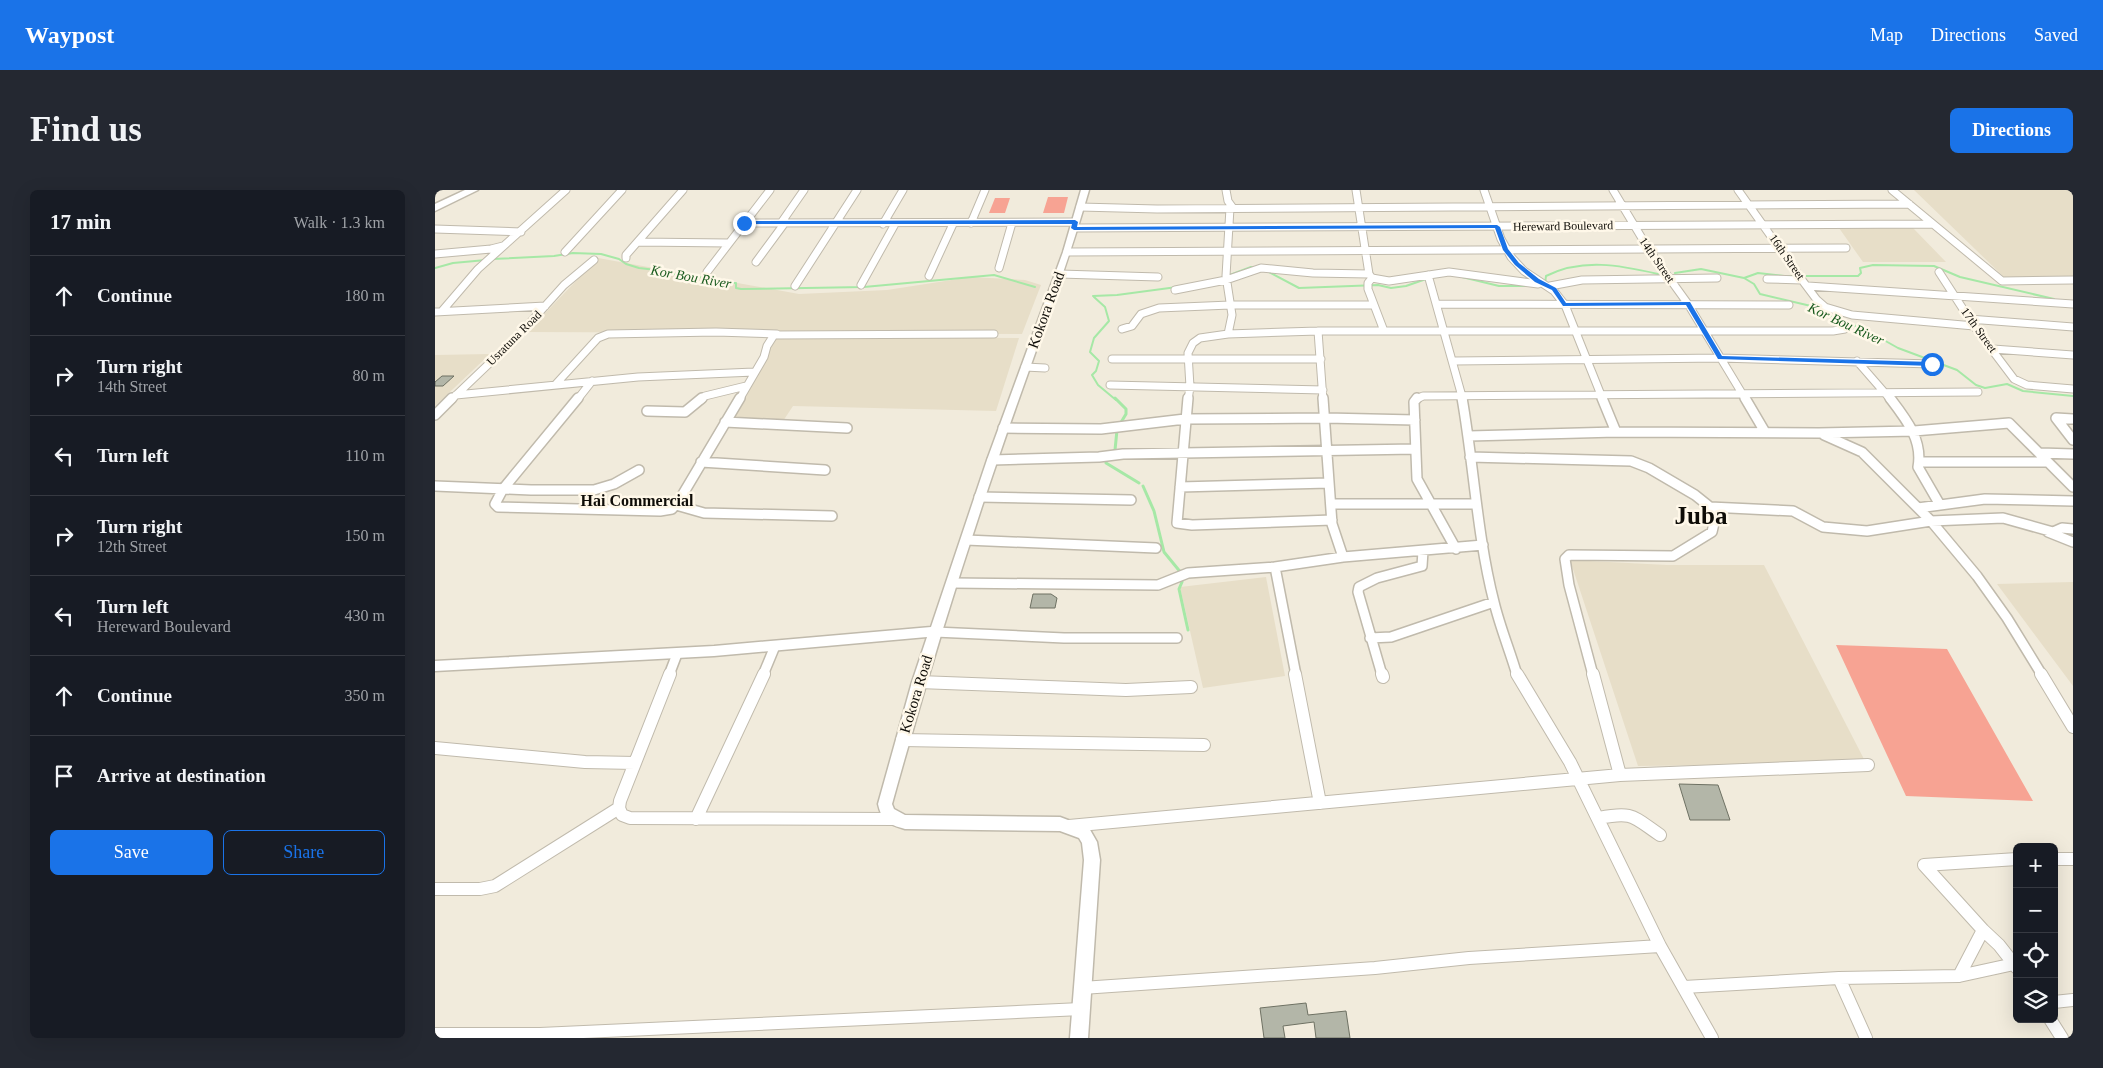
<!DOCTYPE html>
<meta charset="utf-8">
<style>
body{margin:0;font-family:Georgia,serif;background:#242831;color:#f1f3f6}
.controls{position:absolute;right:15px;bottom:15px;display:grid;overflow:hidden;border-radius:8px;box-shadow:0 5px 20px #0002}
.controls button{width:45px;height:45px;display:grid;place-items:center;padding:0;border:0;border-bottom:1px solid #363941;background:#171b24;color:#f1f3f6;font:25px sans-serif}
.stop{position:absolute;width:15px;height:15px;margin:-11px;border:4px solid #1a73e8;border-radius:50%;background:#fff}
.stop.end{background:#1a73e8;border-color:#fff;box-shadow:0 1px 5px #0008}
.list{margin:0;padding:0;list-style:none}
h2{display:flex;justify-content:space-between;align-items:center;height:65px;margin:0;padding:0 20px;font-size:21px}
h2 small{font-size:16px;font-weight:400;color:#9ea1a6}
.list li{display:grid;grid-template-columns:32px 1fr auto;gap:15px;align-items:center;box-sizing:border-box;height:80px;padding:0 20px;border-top:1px solid #363941}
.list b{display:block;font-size:19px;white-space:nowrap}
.list p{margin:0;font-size:16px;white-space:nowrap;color:#9ea1a6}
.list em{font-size:16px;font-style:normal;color:#9ea1a6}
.actions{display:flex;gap:10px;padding:15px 20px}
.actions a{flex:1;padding:11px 0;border:1px solid #1a73e8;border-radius:8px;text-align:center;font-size:18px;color:#1a73e8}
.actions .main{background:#1a73e8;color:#fff}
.icon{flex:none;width:28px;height:28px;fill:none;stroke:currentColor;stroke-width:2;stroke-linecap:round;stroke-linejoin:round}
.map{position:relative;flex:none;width:1638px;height:848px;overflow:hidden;border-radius:8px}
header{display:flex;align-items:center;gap:30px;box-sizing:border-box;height:70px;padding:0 25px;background:#1a73e8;color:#fff}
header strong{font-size:24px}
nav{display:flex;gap:28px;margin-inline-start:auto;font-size:18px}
.intro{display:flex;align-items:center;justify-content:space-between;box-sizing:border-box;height:120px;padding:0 30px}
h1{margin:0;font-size:35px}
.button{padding:12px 22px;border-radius:8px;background:#1a73e8;color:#fff;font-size:18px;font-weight:700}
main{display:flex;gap:30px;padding:0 30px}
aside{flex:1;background:#171b24;border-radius:8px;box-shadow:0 5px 20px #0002}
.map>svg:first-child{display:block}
</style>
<header>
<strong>Waypost</strong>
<nav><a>Map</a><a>Directions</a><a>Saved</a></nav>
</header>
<div class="intro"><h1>Find us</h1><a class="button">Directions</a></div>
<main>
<aside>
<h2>17 min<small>Walk · 1.3 km</small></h2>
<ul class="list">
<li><svg class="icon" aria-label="ahead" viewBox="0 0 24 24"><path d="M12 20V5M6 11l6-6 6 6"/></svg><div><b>Continue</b></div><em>180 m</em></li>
<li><svg class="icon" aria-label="right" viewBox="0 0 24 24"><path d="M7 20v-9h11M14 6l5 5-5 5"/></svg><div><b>Turn right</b><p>14th Street</p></div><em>80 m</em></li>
<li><svg class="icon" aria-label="left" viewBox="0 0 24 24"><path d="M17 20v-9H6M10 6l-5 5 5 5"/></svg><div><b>Turn left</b></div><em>110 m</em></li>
<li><svg class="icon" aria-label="right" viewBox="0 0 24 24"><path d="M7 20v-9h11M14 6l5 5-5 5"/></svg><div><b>Turn right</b><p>12th Street</p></div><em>150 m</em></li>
<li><svg class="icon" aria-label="left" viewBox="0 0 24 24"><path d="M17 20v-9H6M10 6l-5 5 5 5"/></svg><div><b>Turn left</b><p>Hereward Boulevard</p></div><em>430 m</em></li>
<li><svg class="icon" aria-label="ahead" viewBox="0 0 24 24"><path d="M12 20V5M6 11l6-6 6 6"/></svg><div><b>Continue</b></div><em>350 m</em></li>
<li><svg class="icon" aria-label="arrive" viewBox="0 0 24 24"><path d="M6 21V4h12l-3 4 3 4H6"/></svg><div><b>Arrive at destination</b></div></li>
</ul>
<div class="actions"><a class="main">Save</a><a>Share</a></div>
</aside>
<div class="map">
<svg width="1638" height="848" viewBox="0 0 1638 848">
<rect width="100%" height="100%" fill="#f1ebdc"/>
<!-- built -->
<path fill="#e7dec8" d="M1479 0H1638V88L1571 89Z
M1404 38H1478L1511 72H1428Z
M163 68 364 104 452 100 536 87 590 90 606 95 587 144 92 142Z
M341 148 355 147 584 148 561 221 358 216 348 231 299 229Z
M55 164 0 216V165Z
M1135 370 1232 375H1329L1431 573 1203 576Z
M831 387 850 486 768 498 745 397Z
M1638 392V496L1562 394Z"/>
<!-- green -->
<path fill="#f7a393" d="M613 7H633L629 23H608Z
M560 8H575L570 23H554Z
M1401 455 1512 459 1598 611 1471 606Z"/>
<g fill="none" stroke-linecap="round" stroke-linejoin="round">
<!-- stream-far1 -->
<path stroke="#a6e8a6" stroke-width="2" d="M57 69 119 66 138 63 166 64 184 69 191 74 204 78 230 81 252 88 273 87 276 93H301V98L306 99 429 97 559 85 600 97
M0 78 18 73 51 70
M832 81 864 98 943 95 956 98 971 96 994 88
M1240 83 1266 79 1309 88 1319 94 1325 104 1376 116 1395 126 1431 140 1463 158 1522 180 1541 195 1550 198 1572 194 1588 201 1638 206
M792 86 816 77H824
M1027 87 1064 96H1102
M1309 88 1323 83 1349 86H1423L1426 83 1425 78 1438 75 1499 76 1525 87 1619 109
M1110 94 1111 86C1147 68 1185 75 1223 84
M658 106 682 105 742 97
M659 107 670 117 674 131 659 148 655 162 664 171 661 181 657 185 663 195 681 210"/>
<!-- stream -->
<path stroke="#a6e8a6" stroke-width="3" d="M680 208 691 219V224L685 234
M677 262 680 260 682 240
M671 268V273L704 293
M708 296 719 321 729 362 747 384V392L744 399 753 440"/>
</g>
<!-- building -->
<path fill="#b3b6a8" stroke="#6e7163" d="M7 186H19L8 196H0V192Z
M598 404H616L622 408 620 418H595Z
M1244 594 1283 595 1295 630H1255Z
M871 813 873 825 911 821 915 848H881L879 832 848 836 850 848H829L825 818Z"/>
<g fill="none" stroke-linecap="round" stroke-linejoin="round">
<!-- minor-far2 casing -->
<g stroke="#c0baac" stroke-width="9">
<path id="minor-far2" d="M791 0 793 11 798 18
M921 0 934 84 937 88 954 91 1014 82 1103 94
M1049 0 1066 49 1076 67 1089 81 1119 101 1130 115 1168 210
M1178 0 1214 60 1253 114 1311 210
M1303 0 1367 90 1382 110 1390 117 1417 125 1539 136
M1457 0 1567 91 1638 90
M645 17 722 19 1474 14
M309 33 640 32
M346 33 369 0
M536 33 550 0
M448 34 468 0
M639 38 1497 34
M0 39 86 42
M203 52 294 53
M130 62 187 0
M632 62 1411 58
M0 64 56 59 68 56
M191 68V65L248 0
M321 72 349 34
M564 78 577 33
M272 82 335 0
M1504 82 1539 136 1579 189 1592 195 1638 199
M625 84 723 87
M993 85 1028 210
M494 86 518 34
M937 88 933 93V99L949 141
M1332 89 1367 90
M426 95 460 34
M360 96 422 0
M1115 96 1147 90 1282 88
M1373 96 1638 114
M740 100 791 90 826 78 878 83 934 84
M1003 114 1354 115
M7 121 43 79 131 0
M0 122 110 116
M1534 129 1638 137
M687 139 697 136 706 124 724 118 795 115H939
M883 141 888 210
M793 144 797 125 791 86 795 18
M1558 159 1638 165
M677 169H886
M1019 171 1285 168 1497 174
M1422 171 1456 210
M590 177 610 178
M120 195 163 148 173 144 281 142 342 144
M675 195 888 200
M21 205 203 187 319 182
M16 210 84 145 129 95 159 70
M142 210 157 191
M266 210 270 206 311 196
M304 210 329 167 332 156 339 145 559 144
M753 210 755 197 753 163 758 153 765 148 793 144 883 141H1398L1410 139
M980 210 988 206 1543 202"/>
</g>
<!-- minor-far1 casing -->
<g stroke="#c0baac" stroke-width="12">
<path id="minor-far1" d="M143 208 68 299 60 314 63 317 225 321 237 319 245 309 305 208
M753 208 742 333 757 335 897 330
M888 208 897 334 908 367
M982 208 979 212 982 289 1021 359
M1027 208C1039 276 1042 346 1059 412 1065 437 1075 461 1082 485
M1167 208 1181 242
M1310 208 1330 242
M1455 208C1471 229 1488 250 1483 277L1505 315
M212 221 250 222 267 208
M0 225 17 208
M1638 229 1621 228 1638 250
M290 232 412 238
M568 238 666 239 750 229 891 228 980 230
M1389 245 1427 262 1496 331 1542 386 1572 428 1607 485
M1034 246 1181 242 1384 243 1479 241 1574 233 1638 297
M1605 263 1638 264
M1035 267 1196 271 1214 278 1260 305 1275 317 1358 321 1388 337 1432 341 1496 331 1568 328 1618 342 1627 338 1638 339
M557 270 664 267 688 264 980 259
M266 272 390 280
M1485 272H1613
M0 296 96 300H159L179 294 204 280
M745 297 894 293
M544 307 696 310
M896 314H1041
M241 315 269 323 397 326
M1483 318 1550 309 1638 311
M1613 342 1638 352
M531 350 721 358
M840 377 861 485
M517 393 723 395 753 383 840 377 908 367 1048 355
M500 442 629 448H742
M935 448 956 447 1059 412
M234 485 242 464
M328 485 340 456
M947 485 923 402 924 397 942 388 987 376 988 361
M1158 485 1134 395 1130 369 1134 365 1238 366 1277 342 1280 329 1275 317"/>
</g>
<!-- minor casing -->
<g stroke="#c0baac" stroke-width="14">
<path id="minor" d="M235 484 185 611 184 618 187 625 195 628 460 629
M860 484 885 613
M947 484 948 487
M1082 484 1135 572 1225 756 1277 848
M1158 484 1185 585
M1606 484 1638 537
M484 492 691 500 756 497
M467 550 769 555
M0 558 150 572 200 573
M1164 628C1199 621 1198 627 1225 645
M261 629 329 484
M634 636 1185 585 1433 575
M1619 669H1638
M1489 675 1548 740 1524 786
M1489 675 1582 669
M0 699H45L60 696 184 618
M1548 740 1564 755 1582 778
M1404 788 1431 848
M1249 797 1404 788 1524 786 1579 774
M647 798 940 778 1034 768 1225 756
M1619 812 1638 810
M1615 829 1627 848
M0 844H105L646 819"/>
</g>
<!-- tertiary casing -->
<g stroke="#c0baac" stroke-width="3">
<path id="tertiary" d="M646 0H654C628 91 593 180 563 269 524 383 489 498 457 614L459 619 470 625 625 627 654 638 662 652 665 670 653 848H635L649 670 647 653 644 648 625 641 470 639C453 634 447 632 443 614L477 492 492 447 279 466 0 481V471L279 456 496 437 552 270 628 62Z"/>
</g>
<!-- primary casing -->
<g stroke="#c0baac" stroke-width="3">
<path id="primary" d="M30 0H43L0 21V14Z"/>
</g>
<!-- minor-far2 -->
<use href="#minor-far2" stroke="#fff" stroke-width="7"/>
<!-- minor-far1 -->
<use href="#minor-far1" stroke="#fff" stroke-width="9"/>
<!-- minor -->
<use href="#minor" stroke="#fff" stroke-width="12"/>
<!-- tertiary -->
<use href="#tertiary" fill="#fff" fill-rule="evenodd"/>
<!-- primary -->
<use href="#primary" fill="#fff" fill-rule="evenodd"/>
</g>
<!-- route -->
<path fill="#1a73e8" d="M640 30 643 32 642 37 1062 35 1065 37 1073 59 1084 73 1104 89 1121 98 1131 113 1255 112 1287 166 1497 172 1500 174 1497 176 1283 169 1251 115 1128 116 1117 100 1100 92 1080 75 1068 60 1060 38 639 40 636 38 637 34H309L307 33 309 31Z"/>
<g text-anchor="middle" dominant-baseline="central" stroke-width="5" stroke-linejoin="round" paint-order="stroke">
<!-- far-street labels -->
<g font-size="12" fill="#0e0c07" stroke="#fff8e9">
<text transform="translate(1128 36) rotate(-1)">Hereward Boulevard</text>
<text transform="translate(1352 67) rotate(55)">16th Street</text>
<text transform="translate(1222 70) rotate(55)">14th Street</text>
<text transform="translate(1544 140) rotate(54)">17th Street</text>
<text transform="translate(79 148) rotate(-45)">Usratuna Road</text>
</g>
<!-- far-water labels -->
<g font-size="14" font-style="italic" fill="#185a1d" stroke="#fff8e9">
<text transform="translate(256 87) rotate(10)">Kor Bou River</text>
<text transform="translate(1411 134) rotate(25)">Kor Bou River</text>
</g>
<!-- street labels -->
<g font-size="15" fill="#0e0c07" stroke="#fff8e9">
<text transform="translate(611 120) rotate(-70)">Kokora Road</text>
<text transform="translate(481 504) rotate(-73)">Kokora Road</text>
</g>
<!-- neighbourhood labels -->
<g font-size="16" font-weight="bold" fill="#0e0c07" stroke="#fff8e9">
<text x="202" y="310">Hai Commercial</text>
</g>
<!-- town labels -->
<g font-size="25" font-weight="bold" fill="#0e0c07" stroke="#fff8e9">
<text x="1266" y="325">Juba</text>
</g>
</g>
</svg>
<div class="controls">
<button>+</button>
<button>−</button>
<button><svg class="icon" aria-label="locate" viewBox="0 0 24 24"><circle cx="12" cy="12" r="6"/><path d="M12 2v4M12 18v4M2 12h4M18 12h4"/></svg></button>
<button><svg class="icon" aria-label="layers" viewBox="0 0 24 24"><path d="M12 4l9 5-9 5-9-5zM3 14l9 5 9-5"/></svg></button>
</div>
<div class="stop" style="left:1497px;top:174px"></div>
<div class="stop end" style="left:309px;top:33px"></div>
</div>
</main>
